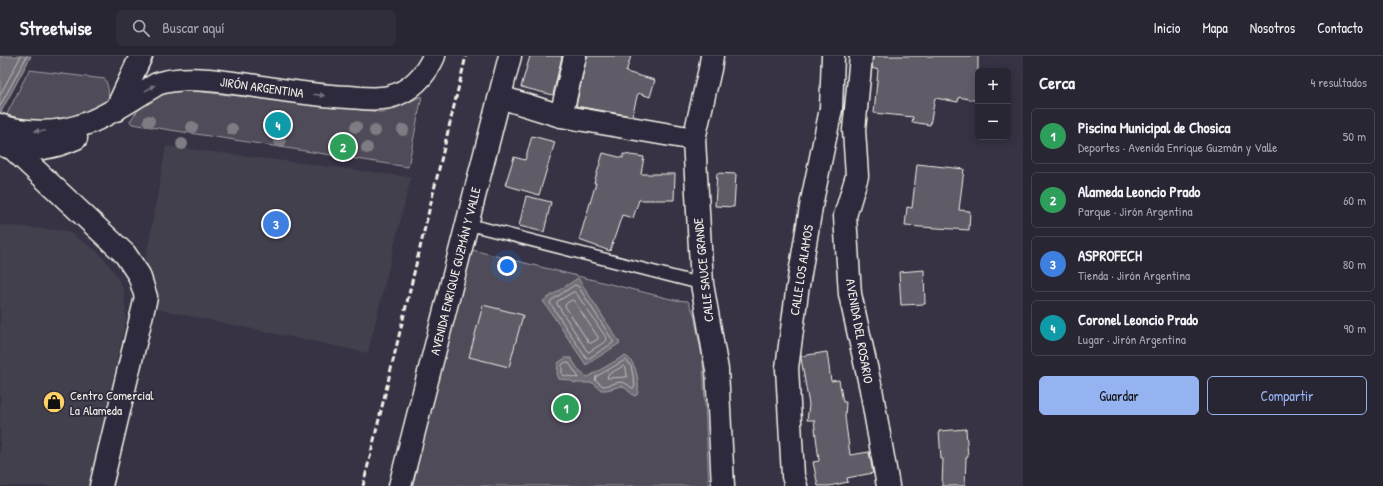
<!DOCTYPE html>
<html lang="es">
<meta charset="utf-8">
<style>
body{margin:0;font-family:"Patrick Hand",sans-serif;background:#312e3b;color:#f1f3f6}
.controls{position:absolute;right:12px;top:12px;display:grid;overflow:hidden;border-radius:6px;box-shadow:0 2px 10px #0003}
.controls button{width:36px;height:36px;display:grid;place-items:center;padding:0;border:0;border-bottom:1px solid #45434e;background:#292633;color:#f1f3f6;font:20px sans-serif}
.you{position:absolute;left:507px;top:210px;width:14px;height:14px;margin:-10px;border:3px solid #fff;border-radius:50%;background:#1a73e8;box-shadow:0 0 0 6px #1a73e833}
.badge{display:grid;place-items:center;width:26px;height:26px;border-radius:50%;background:#95b2f1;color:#fff;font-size:13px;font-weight:700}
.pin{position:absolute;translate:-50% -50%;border:2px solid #fff;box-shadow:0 1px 4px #0006}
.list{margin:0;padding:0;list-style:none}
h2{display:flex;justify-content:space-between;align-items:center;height:52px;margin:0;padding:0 16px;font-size:17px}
h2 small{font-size:13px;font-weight:400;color:#a5a5ac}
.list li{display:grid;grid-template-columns:26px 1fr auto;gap:12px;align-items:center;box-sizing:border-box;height:56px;margin:0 8px 8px;padding:0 8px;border:1px solid #45434e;border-radius:6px}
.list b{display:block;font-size:15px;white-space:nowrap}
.list p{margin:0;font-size:13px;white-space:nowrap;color:#a5a5ac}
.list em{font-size:13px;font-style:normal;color:#a5a5ac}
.actions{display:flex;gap:8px;padding:12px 16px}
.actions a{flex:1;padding:9px 0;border:1px solid #95b2f1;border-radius:6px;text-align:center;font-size:14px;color:#95b2f1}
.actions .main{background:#95b2f1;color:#111}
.icon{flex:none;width:22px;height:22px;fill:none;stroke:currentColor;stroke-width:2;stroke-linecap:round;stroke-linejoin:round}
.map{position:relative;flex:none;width:1023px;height:430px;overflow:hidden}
header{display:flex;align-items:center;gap:24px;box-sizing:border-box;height:56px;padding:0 20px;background:#292633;border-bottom:1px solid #45434e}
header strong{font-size:19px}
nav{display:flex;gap:22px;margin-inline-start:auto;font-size:14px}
.search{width:280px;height:36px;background:#312e3b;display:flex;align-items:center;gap:10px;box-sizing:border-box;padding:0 14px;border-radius:6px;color:#a5a5ac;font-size:15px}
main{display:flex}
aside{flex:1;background:#292633}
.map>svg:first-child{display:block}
</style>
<header>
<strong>Streetwise</strong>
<div class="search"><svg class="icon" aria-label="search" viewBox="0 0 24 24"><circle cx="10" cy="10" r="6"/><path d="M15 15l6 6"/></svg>Buscar aquí</div>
<nav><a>Inicio</a><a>Mapa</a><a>Nosotros</a><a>Contacto</a></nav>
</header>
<main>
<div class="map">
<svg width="1023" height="430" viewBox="0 0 1023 430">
<rect width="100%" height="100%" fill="#373244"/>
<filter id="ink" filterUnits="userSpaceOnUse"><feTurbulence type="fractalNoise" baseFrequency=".025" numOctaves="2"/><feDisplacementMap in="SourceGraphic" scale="8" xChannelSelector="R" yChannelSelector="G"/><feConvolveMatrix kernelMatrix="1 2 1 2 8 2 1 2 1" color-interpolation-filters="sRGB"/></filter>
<g filter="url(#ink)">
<!-- built -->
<path fill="#433f4e" d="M166 90 411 121 368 297 156 253 144 214Z
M0 169 67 175 97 195 114 215 124 235 126 263 89 430H0Z"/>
<!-- green -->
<path fill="#504b59" stroke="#a29ea0" d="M29 14 105 23C109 31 109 38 108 47L103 51 53 69 5 62Z
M176 33 381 56 392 54 422 40 408 111 132 68 130 65C141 48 156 37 176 33Z
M468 193 675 244 688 245 694 258 703 306 709 430H407Z"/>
<!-- water -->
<path fill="#726e77" stroke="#a6a2a4" d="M0 0H31L0 58Z
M578 222 620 287 586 309 543 245Z
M624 300C636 302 641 330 637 339L634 340 624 331 621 330 607 334H601L593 327H575L569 324 559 323 557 318 558 307 565 302H571L580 316 588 321Z"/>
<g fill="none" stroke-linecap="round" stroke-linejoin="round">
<!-- shore -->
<path stroke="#c0bdbb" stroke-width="1" d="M0 39 21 0
M0 50 27 0
M575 229 578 230 613 285V287L588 303 586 302 550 247 551 245Z
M574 236 576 237 607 283 606 285 589 296 587 295 557 248V246Z
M572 244 574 245 598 281V283L591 287H589L565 250 566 248Z
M626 304 631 310 635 330 634 332H632C620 321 616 329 603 330L595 324 596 321Z
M566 306 569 307 578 320V322L562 319V309Z
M624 310 626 312 627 321 607 322 608 319Z"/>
</g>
<!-- building -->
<path fill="#5f5c67" stroke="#f4f1e8" d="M530 0H562L553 39 521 31Z
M587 0H631L626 16 655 24 650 41 638 37 632 60 576 50Z
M873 0H978V45L959 41 958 46 935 42 930 69 912 66 913 61 874 57 878 14 872 12Z
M532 80 555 86 539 139 505 129 514 101 525 104Z
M603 97 623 102V98L644 101 641 118H675L674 144H639L633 162 622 159 610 195 579 184 596 127H594Z
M917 108 964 113 959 154 970 155 969 174 905 170 907 151 912 152Z
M717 117 736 118 734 151 715 150Z
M526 140 551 146 544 176 519 170Z
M924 214 925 248 901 249 899 216Z
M483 249 523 259 509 311 469 301Z
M827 296 831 325 839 324 843 346H846L845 361 850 399 869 396 873 417 847 422 848 426 829 430H818L813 406 819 405 814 364H807L809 349 801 302V300Z
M966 373 968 401 966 402 965 430H942L943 403H941L939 375Z"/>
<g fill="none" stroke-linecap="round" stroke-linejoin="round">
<!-- lane casing -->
<g stroke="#f4f1e8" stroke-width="14">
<path id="lane" d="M467 168 702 228"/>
</g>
<!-- street casing -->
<g stroke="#f4f1e8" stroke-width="25">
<path id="street" d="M712 0 710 13 694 83 702 228 717 314 723 430
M861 0 854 74 857 120 845 160 850 238 871 333 888 430
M500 41 561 60 694 83
M116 54 141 0
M561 60 575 0
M0 69C8 73 18 74 27 75 81 81 114 54 157 28 185 18 227 26 256 30 287 35 318 40 349 41 363 42 376 44 389 41 410 36 426 19 434 0
M5 90C26 98 56 91 76 82
M12 92 125 198 139 219 146 241 101 430
M796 430 793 420 787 312 797 236 812 145 831 53 833 0"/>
</g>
<!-- secondary casing -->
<g stroke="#f4f1e8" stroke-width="25">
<path id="secondary" d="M400 430 510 0"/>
</g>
<!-- lane -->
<use href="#lane" stroke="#2f2a3d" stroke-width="11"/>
<!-- street -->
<use href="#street" stroke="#2f2a3d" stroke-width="22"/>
<!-- secondary -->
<use href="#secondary" stroke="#2f2a3d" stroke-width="22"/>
<!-- rail -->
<path stroke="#f4f1e8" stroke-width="3" stroke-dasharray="6 3" stroke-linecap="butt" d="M363 430 466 0"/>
</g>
<!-- trees -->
<g fill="#807b83">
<circle cx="149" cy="65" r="6"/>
<circle cx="192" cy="71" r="6"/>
<circle cx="356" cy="71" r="6"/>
<circle cx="232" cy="73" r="6"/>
<circle cx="403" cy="74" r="6"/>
<circle cx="375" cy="75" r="6"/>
<circle cx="280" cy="86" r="6"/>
<circle cx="182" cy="88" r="6"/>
<circle cx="338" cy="90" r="6"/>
<circle cx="367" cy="92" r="6"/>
</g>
<!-- one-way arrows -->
<defs><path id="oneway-solid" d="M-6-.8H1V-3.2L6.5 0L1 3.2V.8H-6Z"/></defs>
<g fill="#747079">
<use href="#oneway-solid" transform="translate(150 32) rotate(-31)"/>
<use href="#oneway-solid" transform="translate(319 39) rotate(7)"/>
<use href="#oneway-solid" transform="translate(40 75) rotate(180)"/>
</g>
</g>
<!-- icons -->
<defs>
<g id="shop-disc" transform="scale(1.15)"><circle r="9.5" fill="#ffd166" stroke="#2f2a3d"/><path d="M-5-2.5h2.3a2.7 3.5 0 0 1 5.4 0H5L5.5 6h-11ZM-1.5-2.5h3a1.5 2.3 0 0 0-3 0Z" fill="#111"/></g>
</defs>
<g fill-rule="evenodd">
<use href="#shop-disc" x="54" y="346"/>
</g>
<g text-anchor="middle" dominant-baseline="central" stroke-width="3.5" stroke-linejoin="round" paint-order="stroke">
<!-- street labels -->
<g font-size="13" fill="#f4f1e8" stroke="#2f2a3d">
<text transform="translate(262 31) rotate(8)">JIRÓN ARGENTINA</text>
<text transform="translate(703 214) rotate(-96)">CALLE SAUCE GRANDE</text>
<text transform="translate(801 214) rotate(-81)">CALLE LOS ALAMOS</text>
<text transform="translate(455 215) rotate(-76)">AVENIDA ENRIQUE GUZMÁN Y VALLE</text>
<text transform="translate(860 275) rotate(80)">AVENIDA DEL ROSARIO</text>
</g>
<!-- poi labels -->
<g font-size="13" fill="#f4f1e8" stroke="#2f2a3d" text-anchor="start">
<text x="70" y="339">Centro Comercial<tspan x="70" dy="15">La Alameda</tspan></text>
</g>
</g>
</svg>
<div class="controls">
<button>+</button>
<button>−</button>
</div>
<div class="you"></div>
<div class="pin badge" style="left:566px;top:352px;background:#2e9e5b">1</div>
<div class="pin badge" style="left:343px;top:91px;background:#2e9e5b">2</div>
<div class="pin badge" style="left:276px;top:168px;background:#3f7fe0">3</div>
<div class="pin badge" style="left:278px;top:69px;background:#0f9aa8">4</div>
</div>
<aside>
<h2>Cerca<small>4 resultados</small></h2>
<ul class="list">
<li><span class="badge" style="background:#2e9e5b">1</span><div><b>Piscina Municipal de Chosica</b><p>Deportes · Avenida Enrique Guzmán y Valle</p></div><em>50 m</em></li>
<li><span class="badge" style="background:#2e9e5b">2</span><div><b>Alameda Leoncio Prado</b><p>Parque · Jirón Argentina</p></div><em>60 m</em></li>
<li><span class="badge" style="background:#3f7fe0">3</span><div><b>ASPROFECH</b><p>Tienda · Jirón Argentina</p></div><em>80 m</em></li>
<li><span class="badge" style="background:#0f9aa8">4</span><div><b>Coronel Leoncio Prado</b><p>Lugar · Jirón Argentina</p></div><em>90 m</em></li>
</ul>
<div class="actions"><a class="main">Guardar</a><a>Compartir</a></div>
</aside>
</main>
